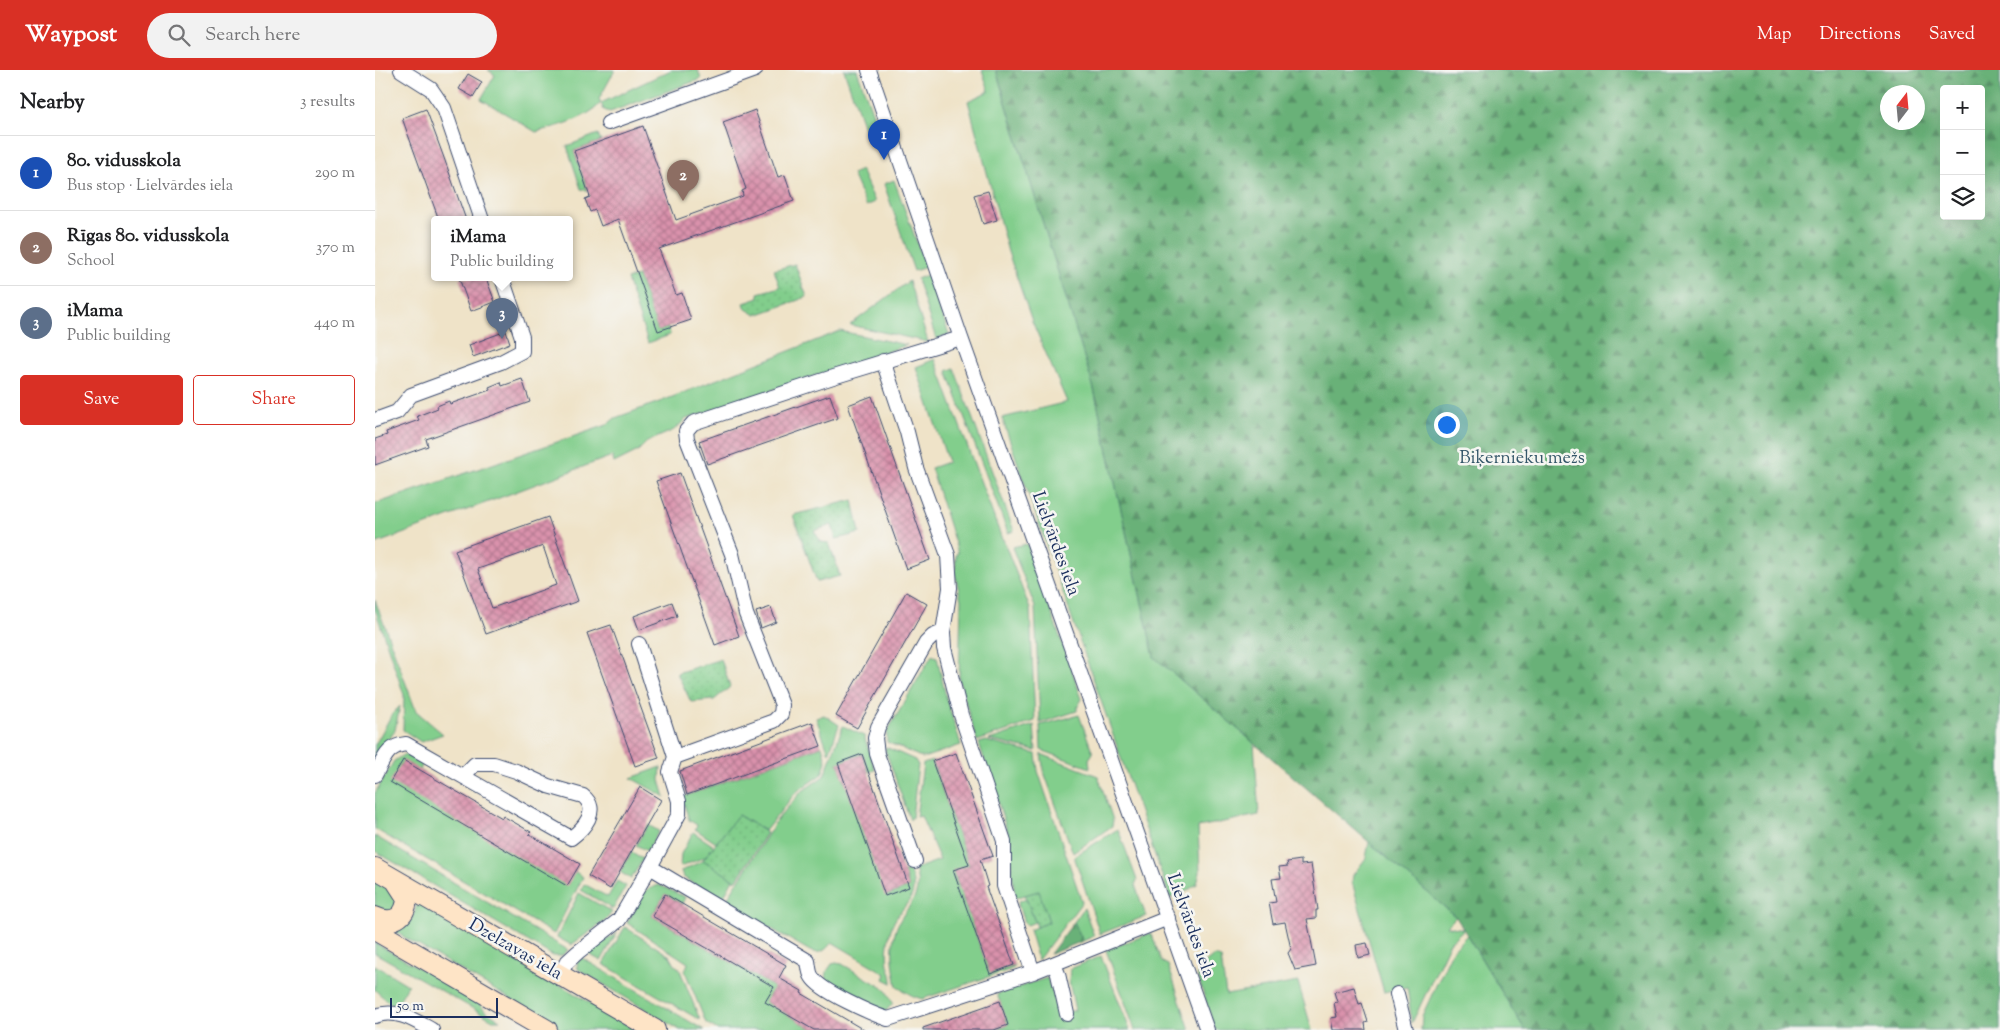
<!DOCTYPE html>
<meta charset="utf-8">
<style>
body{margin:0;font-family:"Sorts Mill Goudy",serif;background:#f2f2f2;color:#202124}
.controls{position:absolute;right:15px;top:15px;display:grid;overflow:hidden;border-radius:5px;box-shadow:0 5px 20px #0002}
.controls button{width:45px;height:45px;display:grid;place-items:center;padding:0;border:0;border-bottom:1px solid #e0e0e0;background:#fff;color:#202124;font:25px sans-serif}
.compass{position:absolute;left:1505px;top:15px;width:45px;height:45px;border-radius:50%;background:#fff;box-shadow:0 5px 20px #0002;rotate:16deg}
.scale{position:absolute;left:15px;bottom:12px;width:108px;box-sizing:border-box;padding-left:5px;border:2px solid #1b2f5e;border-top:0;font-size:14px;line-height:18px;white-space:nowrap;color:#1b2f5e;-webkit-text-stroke:4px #f6f6f2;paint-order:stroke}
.you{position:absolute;left:1071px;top:354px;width:18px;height:18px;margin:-12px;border:4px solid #fff;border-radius:50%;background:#1a73e8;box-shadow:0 0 0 8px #1a73e833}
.badge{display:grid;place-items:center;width:32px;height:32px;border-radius:50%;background:#d93025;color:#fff;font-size:16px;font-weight:700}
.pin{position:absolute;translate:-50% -41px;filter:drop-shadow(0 1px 2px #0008)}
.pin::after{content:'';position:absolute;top:26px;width:18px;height:15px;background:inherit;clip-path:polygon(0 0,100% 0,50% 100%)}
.popup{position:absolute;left:56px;top:146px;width:142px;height:65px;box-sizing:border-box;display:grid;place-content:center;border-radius:5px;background:#fff;filter:drop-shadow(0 1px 4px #0005);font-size:16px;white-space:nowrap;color:#757577}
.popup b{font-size:19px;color:#202124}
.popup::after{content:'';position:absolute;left:50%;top:100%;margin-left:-10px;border:10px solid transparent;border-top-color:#fff}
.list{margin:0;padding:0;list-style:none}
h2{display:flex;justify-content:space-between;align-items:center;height:65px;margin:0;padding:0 20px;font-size:21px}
h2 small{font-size:16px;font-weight:400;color:#757577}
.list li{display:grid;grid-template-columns:32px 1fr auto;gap:15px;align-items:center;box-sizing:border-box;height:75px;padding:0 20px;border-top:1px solid #e0e0e0}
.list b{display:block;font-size:19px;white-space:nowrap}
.list p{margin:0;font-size:16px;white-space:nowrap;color:#757577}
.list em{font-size:16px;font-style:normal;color:#757577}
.actions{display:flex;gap:10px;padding:15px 20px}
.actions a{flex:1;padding:11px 0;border:1px solid #d93025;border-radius:5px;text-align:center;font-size:18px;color:#d93025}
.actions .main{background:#d93025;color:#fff}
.icon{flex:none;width:28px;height:28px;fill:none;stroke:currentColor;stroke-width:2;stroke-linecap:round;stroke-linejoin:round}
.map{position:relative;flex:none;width:1625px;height:960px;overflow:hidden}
header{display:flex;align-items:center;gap:30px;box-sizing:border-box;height:70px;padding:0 25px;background:#d93025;color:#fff}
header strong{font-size:24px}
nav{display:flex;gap:28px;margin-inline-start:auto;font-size:18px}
.search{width:350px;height:45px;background:#f2f2f2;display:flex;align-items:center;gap:12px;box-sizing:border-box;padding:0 18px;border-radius:28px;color:#757577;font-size:19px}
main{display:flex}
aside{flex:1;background:#fff}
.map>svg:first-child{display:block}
</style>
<header>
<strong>Waypost</strong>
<div class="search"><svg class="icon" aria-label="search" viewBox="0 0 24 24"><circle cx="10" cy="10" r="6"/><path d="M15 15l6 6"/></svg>Search here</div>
<nav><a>Map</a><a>Directions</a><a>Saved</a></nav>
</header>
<main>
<aside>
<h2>Nearby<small>3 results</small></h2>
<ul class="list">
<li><span class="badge" style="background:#1a4fb4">1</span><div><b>80. vidusskola</b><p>Bus stop · Lielvārdes iela</p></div><em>290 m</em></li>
<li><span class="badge" style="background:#8d6e63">2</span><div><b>Rīgas 80. vidusskola</b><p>School</p></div><em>370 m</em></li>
<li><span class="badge" style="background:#5c6f8a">3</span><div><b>iMama</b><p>Public building</p></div><em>440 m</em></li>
</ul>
<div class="actions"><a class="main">Save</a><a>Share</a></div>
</aside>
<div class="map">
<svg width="1625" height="960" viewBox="0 0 1625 960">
<defs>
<pattern id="forest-firs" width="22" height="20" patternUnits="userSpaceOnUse" patternTransform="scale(1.25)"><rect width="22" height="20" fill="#69b178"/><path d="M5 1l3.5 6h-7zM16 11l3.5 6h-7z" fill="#569066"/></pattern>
<pattern id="park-dots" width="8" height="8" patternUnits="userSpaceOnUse" patternTransform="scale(1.25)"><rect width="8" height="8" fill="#82ce8c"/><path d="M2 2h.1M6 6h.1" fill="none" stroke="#70b17b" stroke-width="1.8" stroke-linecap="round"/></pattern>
<pattern id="building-cross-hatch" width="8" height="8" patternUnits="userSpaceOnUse" patternTransform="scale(1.25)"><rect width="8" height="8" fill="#da92ac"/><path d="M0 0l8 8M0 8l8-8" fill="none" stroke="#b0788f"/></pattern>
</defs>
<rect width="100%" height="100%" fill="#f6f6f2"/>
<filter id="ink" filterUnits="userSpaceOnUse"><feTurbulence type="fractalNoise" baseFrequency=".02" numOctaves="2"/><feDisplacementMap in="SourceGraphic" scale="10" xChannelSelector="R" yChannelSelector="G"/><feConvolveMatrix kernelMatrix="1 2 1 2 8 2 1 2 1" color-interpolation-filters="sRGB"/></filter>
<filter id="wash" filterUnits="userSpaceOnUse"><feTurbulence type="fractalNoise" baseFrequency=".0096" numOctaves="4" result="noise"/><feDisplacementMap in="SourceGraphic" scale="20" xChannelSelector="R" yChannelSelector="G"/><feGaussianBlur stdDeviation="1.12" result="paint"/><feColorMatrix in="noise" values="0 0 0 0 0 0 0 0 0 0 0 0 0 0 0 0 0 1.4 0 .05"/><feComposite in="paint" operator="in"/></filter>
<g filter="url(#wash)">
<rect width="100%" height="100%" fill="#efe3c8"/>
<!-- grass -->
<path fill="#82ce8c" stroke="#4e7e75" d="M113 0H240L224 29 226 33 296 0H323L326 9 235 42 229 40 226 33C210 50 183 56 161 62L106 29 120 5Z
M469 0H482L507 69 494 72Z
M607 0H621L719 319 779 586 879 673 884 745 823 757 825 802 822 814 807 824 795 828 627 348 692 332 657 251 633 182 593 31 614 21Z
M223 64 226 71 199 81 213 121 206 119 192 76Z
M486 100 500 132 491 136 477 104Z
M519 110 551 197 539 201 509 114Z
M552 205 574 264 561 269 542 209Z
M263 206 283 261 293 258 295 265 273 273 252 209Z
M534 211 553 272 475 255Z
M465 261 532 275 311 349 299 360 272 372 263 381 239 393 237 386 0 474V434L232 355 240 348 287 331Z
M560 289 627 469H628L655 539 660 651 602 671 584 610 586 530 580 504 581 484 583 483 556 398 573 392 541 297Z
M579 298 639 461 633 463 572 301Z
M652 474 707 629 702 638V641L665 653 660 537 637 477Z
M0 530 41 641 68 664 46 672 28 660 29 625 0 539Z
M557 585 562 587 572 631 586 675 548 688 512 672V662Z
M25 636 20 660 0 693V675L17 644Z
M449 645 464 655 454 683 441 648Z
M704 645 718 683 714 689 715 698 666 680 665 655Z
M659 655 661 681 614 670Z
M468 656 489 666 500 700 494 702 487 684 463 693 511 826 534 817 529 802 534 800C548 831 524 834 516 859 513 869 511 884 513 895 515 902 517 905 517 913L509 909 511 904 457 872C451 880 446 885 435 881L350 832 402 750 426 722 449 706Z
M611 671 661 684 663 701 707 832 663 890 654 860 674 852 664 821 640 828 637 800 636 773 604 673Z
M447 676 451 691 447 704 421 722 390 761 363 745 341 773 320 759 322 755 314 750 307 727Z
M511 677 540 690 543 695 537 748 535 750 510 679Z
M666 684 723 706 738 750 737 756 698 783 669 702Z
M28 685H33L48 693 45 700 208 807 179 864 0 759V723L19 691Z
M557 691 594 795 578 801 615 903 639 895 638 898 634 900 547 929 538 926 522 917C519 900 515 881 520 863 527 836 550 831 540 799L565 790 546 746 541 747 548 694Z
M286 697 285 710 290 727 256 708Z
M273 755 284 761 272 781 261 775Z
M743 759 762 810 760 815 771 846 725 864 700 789V786Z
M318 762 339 776 330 787 305 797 306 784Z
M0 766 193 880 186 886H178L0 781Z
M994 772 1081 847 1072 856 1089 859 1075 872 1037 953 1032 917 1009 922 977 812 978 805 991 788Z
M257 782 268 789 256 809 245 802Z
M329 790 358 809 347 830 308 807 306 801Z
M0 807 23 822 21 843 0 842Z
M242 811 251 816 238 839 206 820 209 814 233 827Z
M284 815 310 827 307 834 290 824 277 846 399 917 391 932 439 960H343L331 953 310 901 313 893 252 853 271 820Z
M204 823 237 842 230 851 196 875 182 867Z
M651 828 660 852 652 855 649 853 643 834 644 831Z
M43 831 261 960H188L7 854C32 860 36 856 43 831Z
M709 838 719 866 708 871 699 852Z
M250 857 295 886 300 895 304 898 325 950 228 894Z
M242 863 226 891 212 883Z
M776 863 787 892 793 895 815 960H760L731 880Z
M1092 865 1150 960H1046L1047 946 1077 881Z
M0 873 101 930 111 942 125 950H118L0 883Z
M726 886 755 960H619L633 955 622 924 672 908 686 945 700 940 694 911 695 899Z
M839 886 846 888 851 925 923 912 937 960H840L822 904 825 897Z
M207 888 329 960H305L203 899 202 892Z
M461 893 467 894 510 919 518 933 510 942H502L451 910 452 901 457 894Z
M0 895 33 915 21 936 17 935 0 920Z"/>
<!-- forest -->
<path fill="url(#forest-firs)" stroke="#42706b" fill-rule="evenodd" d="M621 0H1625V960H1150L1081 847 779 587 719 319ZM1569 19H1606V146H1569ZM1512 22H1542V52H1512Z
M699 852 708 871 675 884Z"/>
<!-- park -->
<path fill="url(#park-dots)" stroke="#4e7e75" d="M420 194 432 227 381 245 371 239 369 233 384 228 383 223 405 217 399 200Z
M478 430 485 463 461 469 457 455 439 461 446 472 454 473 465 506 442 512 418 445Z
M346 589 355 617 339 630 316 632 302 603Z
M363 745 392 763 361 811 328 790Z
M664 821 674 852 662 857 650 825Z"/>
<g id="blocks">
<!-- building -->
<path fill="url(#building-cross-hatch)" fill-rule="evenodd" d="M93 4 107 12 98 27 84 19Z
M51 39 69 88 91 150H64L27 48Z
M380 40 403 107 410 105 419 131 284 179 301 225 307 223 316 250 283 261 243 149 226 156 220 140 215 142 210 129 215 127 199 81 268 56 301 150 368 126 367 121 371 119 348 52Z
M613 121 622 150 608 154 599 125Z
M84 208H111L120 232 96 241Z
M131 261 135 273 98 287 94 275Z
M147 309 155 332 51 369 53 376 0 395V369L12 365 11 362 44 350 42 346 63 338 62 336 74 331 75 334 115 320 114 317 126 312 127 316Z
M455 325 463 348 332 394 324 371Z
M497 326 555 490 531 499 473 335Z
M305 403 364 566 340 575 281 411Z
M173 447 203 531 111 564 80 480ZM168 476 181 515 117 538 103 499Z
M531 522 552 534 482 658 461 646Z
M297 532 302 546 264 560 259 546Z
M396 537 401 552 386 558 381 542Z
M236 555 284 688 260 696 212 563Z
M437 652 446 676 312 725 305 701Z
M581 683 618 786 605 790 613 816 611 817 639 895 615 904 578 800 594 795 557 691Z
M487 684 534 817 510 826 463 693Z
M28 690 127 748 128 746 156 762 154 764 205 794 192 816 15 712Z
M265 717 286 730 235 819 213 806Z
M926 790V795L936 794 943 840H941V848L932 849 941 896 920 900 913 883 916 879 910 852 898 854 894 833 901 832 897 809 906 808 904 797 913 796 912 792Z
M290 824 411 895 404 908 427 921 426 923 489 960H439L390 932 399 917 277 846Z
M992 873 995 885 983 888 981 875Z
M979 917 984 934 987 933 993 952 990 953 991 960H958L956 948 962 947 959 933 962 932 959 922Z
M625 931 633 955 619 960H548V958Z"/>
</g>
</g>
<g filter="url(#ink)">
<use href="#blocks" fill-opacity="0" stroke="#3b4a6e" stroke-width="1"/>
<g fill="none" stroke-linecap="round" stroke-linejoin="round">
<!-- street casing -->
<g stroke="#3b4a6e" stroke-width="16">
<path id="street" d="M26 0 56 19 69 38 107 150
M494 0 586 268 832 960
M233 53 380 0
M508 291 532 362 541 398 573 485 575 518 568 562 569 578 586 645 629 771V816L658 902
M0 350 22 342 36 325 126 292 147 281V267L127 208
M264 574 300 687 295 702 304 731V744L275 797
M300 687 399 651 406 644 407 635 371 544 357 484 312 369 311 361 318 353 458 307 586 268
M0 705C9 689 12 676 31 674L196 768C208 759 226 740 208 726L173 716 141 701 119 694H100L88 706
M540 791 502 684 500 668 503 657 551 573 558 566 568 562
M679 894 683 904 692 944
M184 905 192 892 203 882 244 850 275 797 433 891C434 896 434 903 437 907 445 921 497 944 513 949L658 902 793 848
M1022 924 1031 960
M0 946C21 938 39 950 57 960"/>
</g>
<!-- secondary casing -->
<g stroke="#3b4a6e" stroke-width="22">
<path id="secondary" d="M0 798 280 960
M0 847C17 855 31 848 32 828L21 811
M0 860 172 960"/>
</g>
<!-- street -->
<use href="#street" stroke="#fff" stroke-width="14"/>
<!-- secondary -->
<use href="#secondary" stroke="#fee4c6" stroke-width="20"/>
</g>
</g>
<g text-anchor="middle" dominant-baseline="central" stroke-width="5" stroke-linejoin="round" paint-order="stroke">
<!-- park labels -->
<g font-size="18" fill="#35576a" stroke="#f6f6f2">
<text x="1147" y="389">Biķernieku mežs</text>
</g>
<!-- street labels -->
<g font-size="18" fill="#1b2f5e" stroke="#f6f6f2">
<text transform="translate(680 474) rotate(70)">Lielvārdes iela</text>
<text transform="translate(815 856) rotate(70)">Lielvārdes iela</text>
<text transform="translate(140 880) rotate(30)">Dzelzavas iela</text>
</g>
</g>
</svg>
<div class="controls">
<button>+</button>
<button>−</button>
<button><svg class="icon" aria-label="layers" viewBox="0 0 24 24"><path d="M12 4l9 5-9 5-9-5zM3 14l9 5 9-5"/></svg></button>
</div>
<svg class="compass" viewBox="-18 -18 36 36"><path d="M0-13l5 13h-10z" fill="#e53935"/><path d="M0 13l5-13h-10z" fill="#757577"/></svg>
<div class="scale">50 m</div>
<div class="you"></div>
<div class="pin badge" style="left:509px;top:90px;background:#1a4fb4">1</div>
<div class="pin badge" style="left:308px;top:131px;background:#8d6e63">2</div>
<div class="pin badge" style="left:127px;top:269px;background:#5c6f8a">3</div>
<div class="popup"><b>iMama</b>Public building</div>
</div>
</main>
